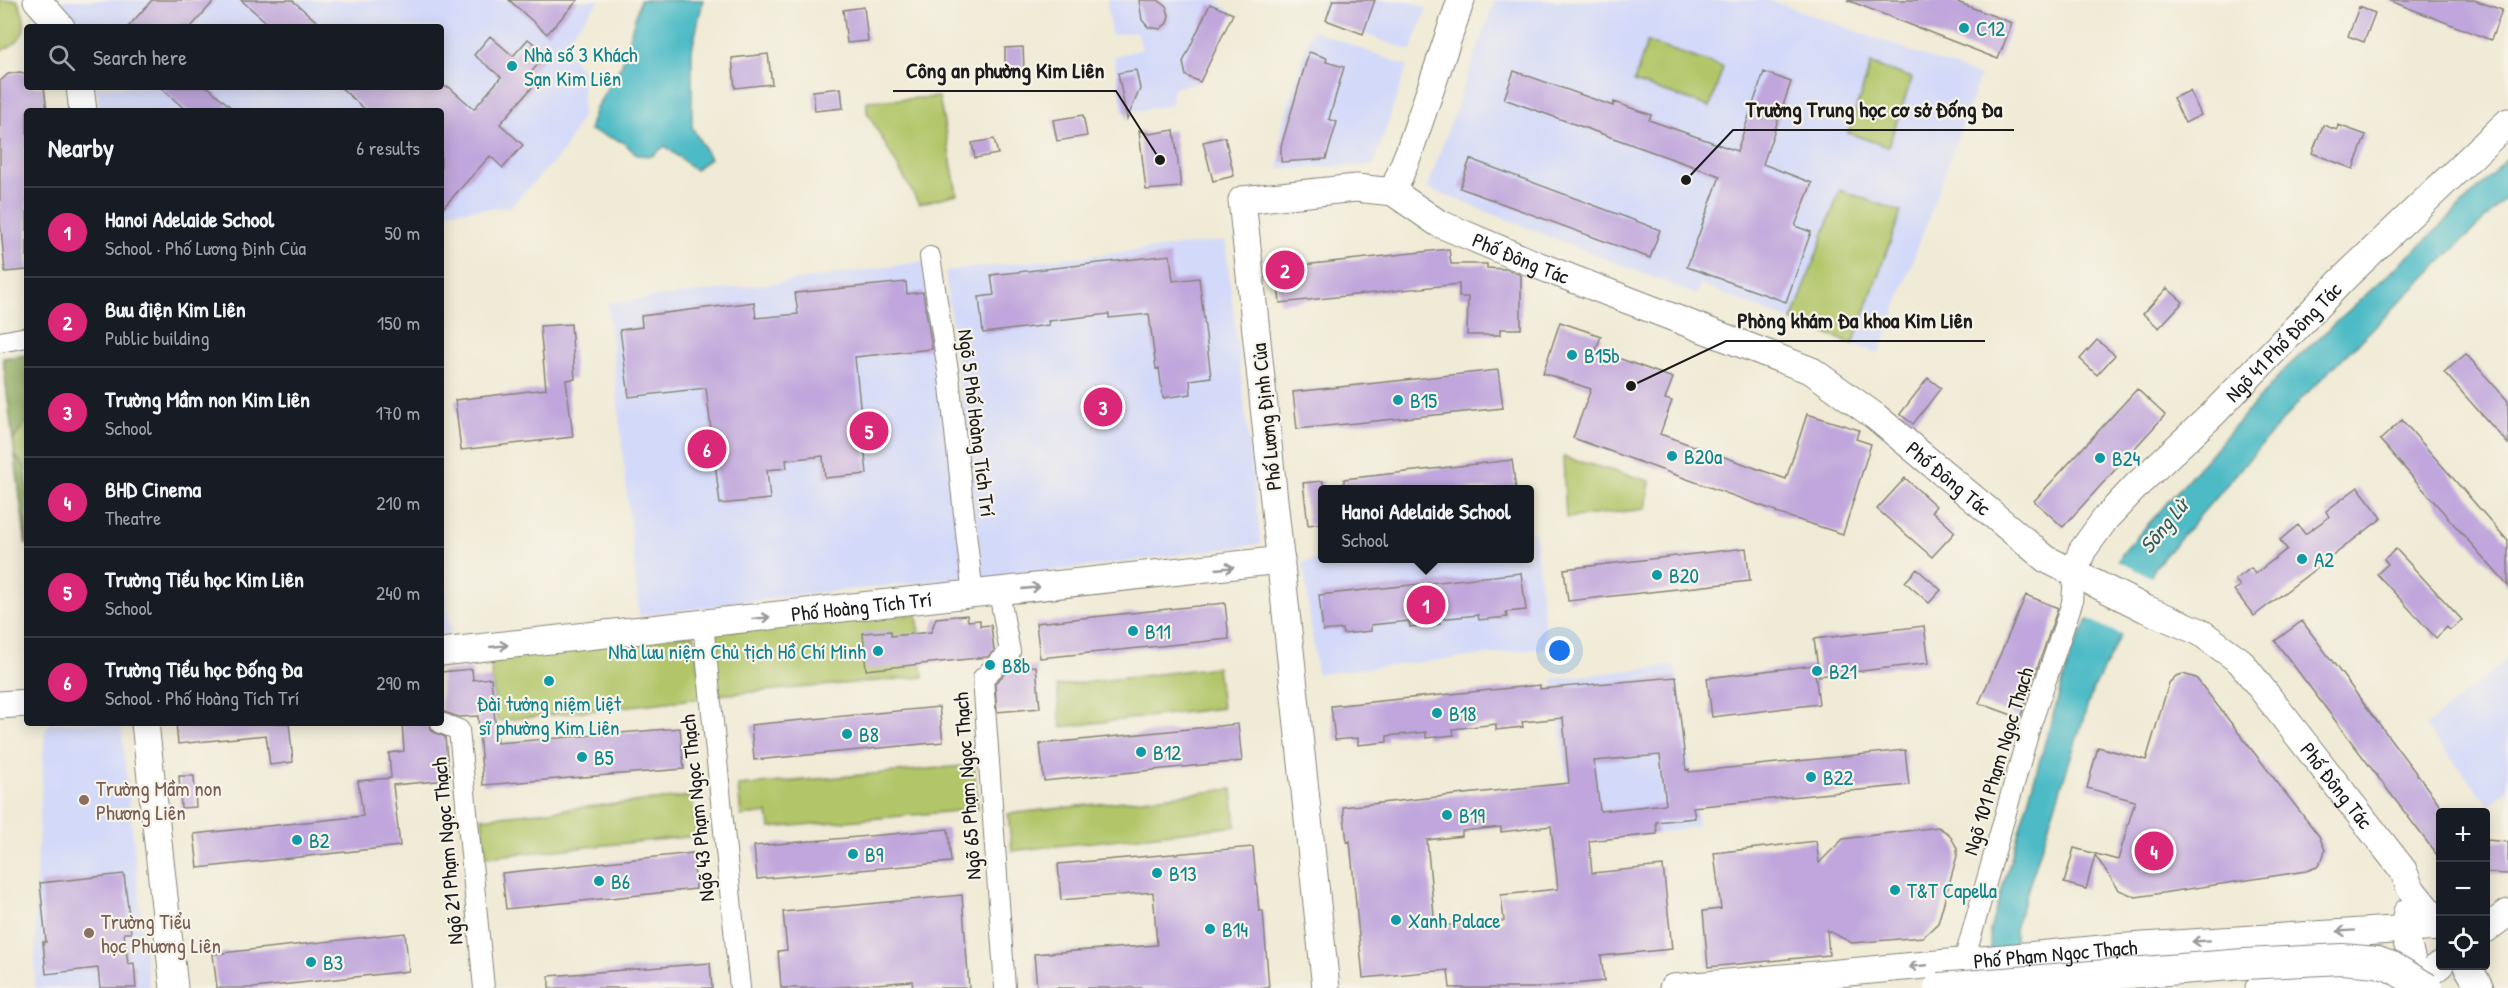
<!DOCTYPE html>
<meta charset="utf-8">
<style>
body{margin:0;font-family:"Patrick Hand",sans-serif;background:#242831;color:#f1f3f6}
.controls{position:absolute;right:18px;bottom:18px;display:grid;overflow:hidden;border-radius:6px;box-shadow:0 3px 15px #0003}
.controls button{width:54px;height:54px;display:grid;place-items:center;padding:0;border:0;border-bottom:2px solid #363941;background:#171b24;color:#f1f3f6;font:30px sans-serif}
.you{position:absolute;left:1560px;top:651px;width:21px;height:21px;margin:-15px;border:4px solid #fff;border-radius:50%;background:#1a73e8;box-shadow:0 0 0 9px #1a73e833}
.badge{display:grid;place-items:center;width:39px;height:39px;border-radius:50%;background:#db2777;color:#fff;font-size:20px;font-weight:700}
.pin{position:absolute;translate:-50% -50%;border:3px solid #fff;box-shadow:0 2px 6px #0006}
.popup{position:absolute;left:1318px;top:485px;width:216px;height:78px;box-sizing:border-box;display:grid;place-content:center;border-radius:6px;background:#171b24;filter:drop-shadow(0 2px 4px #0005);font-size:20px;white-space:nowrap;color:#9ea1a6}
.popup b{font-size:22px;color:#f1f3f6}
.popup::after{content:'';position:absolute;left:50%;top:100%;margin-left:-12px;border:12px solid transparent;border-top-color:#171b24}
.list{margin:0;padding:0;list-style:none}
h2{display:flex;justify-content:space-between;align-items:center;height:78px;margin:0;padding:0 24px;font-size:26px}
h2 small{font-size:20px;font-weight:400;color:#9ea1a6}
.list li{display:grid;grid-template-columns:39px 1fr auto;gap:18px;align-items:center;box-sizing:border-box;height:90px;padding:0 24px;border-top:2px solid #363941}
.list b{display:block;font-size:22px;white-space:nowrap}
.list p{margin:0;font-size:20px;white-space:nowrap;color:#9ea1a6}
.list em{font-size:20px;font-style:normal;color:#9ea1a6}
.icon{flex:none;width:33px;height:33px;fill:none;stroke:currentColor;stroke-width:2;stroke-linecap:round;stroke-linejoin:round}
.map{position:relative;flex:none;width:2508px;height:988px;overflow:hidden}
.search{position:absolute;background:#171b24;box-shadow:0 3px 15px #0003;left:24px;top:24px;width:420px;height:66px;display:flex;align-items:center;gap:15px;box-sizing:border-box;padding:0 21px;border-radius:6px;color:#9ea1a6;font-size:22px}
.panel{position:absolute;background:#171b24;box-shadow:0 3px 15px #0003;left:24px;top:108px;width:420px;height:618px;border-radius:6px}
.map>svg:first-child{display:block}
</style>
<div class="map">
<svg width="2508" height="988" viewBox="0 0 2508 988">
<rect width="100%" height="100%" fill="#f7f3e8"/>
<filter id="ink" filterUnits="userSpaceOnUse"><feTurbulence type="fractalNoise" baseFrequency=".0167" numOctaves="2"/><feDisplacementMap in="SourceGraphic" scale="12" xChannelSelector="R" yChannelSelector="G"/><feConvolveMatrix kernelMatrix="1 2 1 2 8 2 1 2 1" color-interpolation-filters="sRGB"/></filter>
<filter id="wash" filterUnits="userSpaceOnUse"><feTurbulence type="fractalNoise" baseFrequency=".008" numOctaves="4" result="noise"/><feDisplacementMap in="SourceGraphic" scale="24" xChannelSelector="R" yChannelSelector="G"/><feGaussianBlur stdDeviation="1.35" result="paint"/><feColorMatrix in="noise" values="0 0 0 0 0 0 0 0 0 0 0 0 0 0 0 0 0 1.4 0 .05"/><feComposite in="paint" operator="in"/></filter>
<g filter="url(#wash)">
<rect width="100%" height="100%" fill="#f0ebd6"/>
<!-- built -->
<path fill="#d3d9f9" d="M61 0H600L563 44 583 73 582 116 563 152 510 207 441 212V111H100L96 87H441V27H74Z
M1107 0H1216L1233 14 1200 82 1172 89V105L1123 113 1114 56 1142 49 1137 32 1111 35Z
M1324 0H1406L1427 8 1411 51 1319 18Z
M1495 0H1770L1980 76 1879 354 1700 285 1697 295 1427 188Z
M1312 30 1407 66 1374 165 1279 169 1282 125Z
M1225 241 1261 544 983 580 945 271Z
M927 261 967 578 804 594 639 616 608 303 777 283Z
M1535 532 1547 648 1317 674 1303 562 1331 558H1530V533Z
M441 554 451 633 441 634Z
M2508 659V789L2489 805 2425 726Z
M1676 665 1698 826 1657 834 1576 842 1553 679Z
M50 723H121L149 988H35L36 878 45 730Z"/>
<!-- green -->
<path fill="#b2c669" stroke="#677142" stroke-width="1.5" d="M0 0H17C30 25 26 41 0 51Z
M1647 42 1723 67 1710 107 1634 82Z
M1871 64 1912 78 1888 147 1848 133Z
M939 97 957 194 919 204 867 112V101Z
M1840 190 1901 212 1853 344 1792 321Z
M27 355V545H26L3 358Z
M1563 457 1650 481 1646 509 1566 518Z
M917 614 923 677 717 695 711 632Z
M694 634 702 698 497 721 490 657Z
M1217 667 1222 708 1061 727 1057 686Z
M974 765 978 809 770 828 768 813 741 816 738 786Z
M1232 789 1236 826 1012 851 1008 814Z
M692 796 696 836 486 857 482 818Z"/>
<!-- forest -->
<path fill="#8dab5d" stroke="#54643c" stroke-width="1.5" d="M27 355V420L13 441 3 358Z
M15 455 27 470 26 545Z"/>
<!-- water -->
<path fill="#4dbbc6" stroke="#346c71" stroke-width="1.5" d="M640 0H703L692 50V127L710 158 695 170 665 146 652 156 637 155 623 142 589 130 596 108 622 64Z
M2508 158V196L2303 397 2156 566 2092 692 2015 929 2016 988H1991L1990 930 2071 654 2122 554 2285 369 2441 226Z"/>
<!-- pier -->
<path fill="#f0ebd6" d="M2116 560 2153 578 2123 636 2086 618Z"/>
<g id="blocks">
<!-- building -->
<path fill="#c0a6dc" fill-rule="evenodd" d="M152 0H215L191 27H128Z
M241 0H292L323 27H272Z
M509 0H578L547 34Z
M1139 0H1158L1166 6 1169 15 1167 23 1160 29 1148 27 1142 20Z
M1333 0H1375L1363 34 1326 20Z
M1847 0H1952L2012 23 1998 59Z
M2388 0H2474L2502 10 2491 40Z
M1210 4 1233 14 1200 82 1186 76 1183 62Z
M864 7 868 41 847 43 843 10Z
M2359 7 2375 13 2364 42 2348 36Z
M490 36 513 56 528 39 547 54 527 77 535 84 500 124 523 145 503 168 490 156 441 210V111H367L340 87H449L474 109 501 77 474 55Z
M1023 47 1024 70H1005V48Z
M1309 52 1327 58 1326 62 1344 67 1329 119 1337 122 1326 159 1281 162V146Z
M768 54 772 84 735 88 732 58Z
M1136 70 1140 89 1127 119 1118 73Z
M1514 71 1613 106 1614 102 1651 115 1649 120 1737 151 1764 72 1791 82 1763 164 1812 183 1795 226 1811 232 1786 302 1687 267 1720 176 1504 99Z
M20 72 27 74V87H44L47 111H27V270L5 272 0 218V81L8 74Z
M160 87H208L235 111H187Z
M841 88 843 108 815 111 813 91Z
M2190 91 2201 115 2185 123 2173 98Z
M1083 115 1087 136 1057 141 1053 120Z
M2323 125 2337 130 2338 125 2366 135 2353 169 2312 153Z
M1139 130 1149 134 1174 130 1181 187 1146 190Z
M1225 137 1234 176 1213 181 1203 142Z
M994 139 998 154 975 158 972 143Z
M1470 159 1660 230 1650 258 1460 188Z
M1449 249 1451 264H1487V268L1506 269 1521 275V329H1500V335H1467L1468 297H1459V284L1280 303 1276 268Z
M1170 255 1173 281 1199 278 1211 377 1190 380 1191 394 1163 398 1159 368 1156 369 1149 314 1109 318V314L1048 321 1049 325 983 333 979 297 994 295 991 275Z
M906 282 907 294 923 292 932 349 855 357 867 474 825 478 823 456 786 460 787 468 767 470 770 499 720 504 706 388 629 397 620 330 642 327 641 316 754 302 756 318 798 314 795 293Z
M2167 288 2183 302 2159 328 2143 314Z
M1560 322 1601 336 1596 350 1673 378 1665 399 1672 401 1660 434 1786 479 1807 414 1859 430 1856 439 1871 444 1843 534 1776 513V511L1573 438 1591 389 1543 373Z
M571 324 575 379 566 380 573 437 461 450 455 400 546 389 540 326Z
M2097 340 2115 355 2097 375 2080 359Z
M2466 354 2508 401V444L2444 372Z
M1498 370 1503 408 1297 429 1293 392Z
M1928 378 1941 388 1913 424 1900 414Z
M2137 389 2165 415 2063 527 2034 501Z
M2402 420 2508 541V586L2380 440Z
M1512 460 1516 489H1344V479Z
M1905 478 1936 506 1932 511 1955 532 1932 557 1877 509Z
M1323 481V523L1308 525 1303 483Z
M2358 487 2382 518 2254 616 2234 590 2240 586 2235 580 2251 568 2255 574 2287 549 2280 540 2298 525 2305 534 2329 517 2326 511Z
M1746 548 1750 581 1568 601 1564 569Z
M2396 549 2462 620 2450 630 2447 627 2436 638 2377 574 2388 564 2384 559Z
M1917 569 1941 590 1929 603 1905 582Z
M1521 573 1526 610 1506 612 1507 617 1479 620 1478 615 1439 619 1440 624 1410 627 1409 621 1371 625V631L1343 634 1342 629 1323 631 1319 595Z
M2026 595 2058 608 2020 718 1979 703Z
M1225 603 1229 639 1040 658 1036 623Z
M967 615 968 621 980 620V626L991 625 994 651 987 657 866 670 863 633 891 631V636L931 632 936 618Z
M2302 621 2440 805V859L2275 641Z
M1924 626 1929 663 1819 676 1814 639Z
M1814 665 1819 704 1712 717 1707 678Z
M1036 666 1040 708 997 712 995 683 1011 668Z
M472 669 473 680 491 678 497 743 680 728 684 769 483 785 478 716 459 717 441 711V672Z
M2183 674 2196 678 2319 836 2325 850 2322 860 2317 867 2306 871 2136 897 2119 890 2095 855 2086 889 2064 883 2074 848 2118 860 2135 801 2087 788 2098 747 2146 760 2169 683 2176 676Z
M1676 677 1686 770 1689 769V772L1905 750 1909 785 1693 807 1695 818 1656 822 1657 834 1589 841 1592 873 1663 866 1672 949 1601 956 1604 981 1534 988H1450L1448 970 1363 978 1350 841 1347 842 1343 807 1569 783 1563 718 1522 722 1523 727 1496 730V724L1453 729 1454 735 1426 738V732L1387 736V742L1358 745V738L1335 740 1331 706 1540 685V689ZM1660 755 1666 804 1600 811 1594 761ZM1551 826 1558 889 1501 895 1504 921 1435 926 1427 840 1462 836V831L1501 827V832Z
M939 707 943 742 754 760 751 725Z
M176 723H289L293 762 270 765 266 735 178 744Z
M402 723H429L432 731 445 737 449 780 393 785 400 846 198 868 194 834 363 816 358 781 391 778 389 753 404 751Z
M1238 724 1242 761 1044 781 1040 744Z
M179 776H194L196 807 181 808Z
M1938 827 1949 834 1957 848V856L1938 923 1923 937 1852 943 1827 930 1829 955 1708 967 1703 911 1721 909 1714 853 1816 841 1819 863 1843 839Z
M948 829 951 862 757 879 754 846Z
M2486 840 2508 842V874L2486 873Z
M1253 847 1259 911H1263L1269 988H1037L1034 954 1157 945 1153 892 1061 900 1058 864Z
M693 853 696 889 506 909 502 873Z
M124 874 131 933H124L128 964 134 963 136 988H100L98 968 46 974 43 942H46L40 883Z
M962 895 969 988H913L912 981 828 988H781L778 951 787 950 783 912Z
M405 933 409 971 254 988H217L213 954Z
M710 963 712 988H549V976Z"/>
</g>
</g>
<g filter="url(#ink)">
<use href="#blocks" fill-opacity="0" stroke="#868479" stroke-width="1.5"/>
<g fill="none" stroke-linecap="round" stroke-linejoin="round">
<!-- street casing -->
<g stroke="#868479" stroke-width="22">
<path id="street" d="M930 257 949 377 973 596
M0 342 27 337
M999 592 1010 652 983 678 1005 988
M703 624 740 988
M441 723 459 730 484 988
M1964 961 2030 727 2072 603 2074 574"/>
</g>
<!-- secondary casing -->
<g stroke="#868479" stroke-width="29">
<g id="secondary">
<path d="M37 0 61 27"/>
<path d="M80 87 83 111"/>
<path d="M1393 192 1409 152 1461 0"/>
<path id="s1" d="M2074 574 2082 551 2106 518 2138 484 2213 414 2346 276 2508 122"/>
<path id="s2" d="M441 652 1281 560"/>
<path d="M0 705 27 703"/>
<path d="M145 723 174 988"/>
<path d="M2407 912 2404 930 2419 988"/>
<path d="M2486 929 2508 913"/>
<path d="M2467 966 2480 988"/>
<path id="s3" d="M1326 988 1242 200 1356 188 1393 192 1438 223 1537 265 1812 371 1876 417 2046 559 2146 609 2200 632 2240 661 2403 870 2410 888 2440 925"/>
<path id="s4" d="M1673 988 2113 948 2440 927"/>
<path d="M2259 988 2356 981 2416 983 2440 965"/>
</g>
</g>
<!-- street -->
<use href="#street" stroke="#fff" stroke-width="20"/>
<!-- secondary -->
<use href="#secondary" stroke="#fff" stroke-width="27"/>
<!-- primary-bridge casing -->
<g stroke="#868479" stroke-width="32" stroke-linecap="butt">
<path id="primary-bridge" d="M1939 988 2244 964 2342 959 2377 962 2392 967 2427 988"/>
</g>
<!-- primary-bridge -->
<use href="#primary-bridge" stroke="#fff" stroke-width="30"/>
</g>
<!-- one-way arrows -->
<defs><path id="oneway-shaft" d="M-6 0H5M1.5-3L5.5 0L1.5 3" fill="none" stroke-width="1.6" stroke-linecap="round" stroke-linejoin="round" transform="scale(1.5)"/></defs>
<g stroke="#999">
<use href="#oneway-shaft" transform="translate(1225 568) rotate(-6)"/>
<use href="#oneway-shaft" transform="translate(1031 588) rotate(-6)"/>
<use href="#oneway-shaft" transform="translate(761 618) rotate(-6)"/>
<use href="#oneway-shaft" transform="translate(499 646) rotate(-6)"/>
<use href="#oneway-shaft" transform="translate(2346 931) rotate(176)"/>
<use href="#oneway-shaft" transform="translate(2201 941) rotate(176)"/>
<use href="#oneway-shaft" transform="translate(1918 966) rotate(175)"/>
</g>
</g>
<!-- markers -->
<g fill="#0f9aa8" stroke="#f7f3e8" stroke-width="2">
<circle cx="1964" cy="28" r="6"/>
<circle cx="512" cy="66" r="6"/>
<circle cx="1572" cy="355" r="6"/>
<circle cx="1398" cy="400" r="6"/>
<circle cx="1672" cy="456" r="6"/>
<circle cx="2100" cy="458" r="6"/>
<circle cx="2302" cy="559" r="6"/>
<circle cx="1657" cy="575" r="6"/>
<circle cx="1133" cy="631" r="6"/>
<circle cx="878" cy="651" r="6"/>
<circle cx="990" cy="665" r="6"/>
<circle cx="1817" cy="671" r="6"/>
<circle cx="549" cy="681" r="6"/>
<circle cx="1437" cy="713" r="6"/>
<circle cx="847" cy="734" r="6"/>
<circle cx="1141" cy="752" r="6"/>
<circle cx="582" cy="757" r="6"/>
<circle cx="1811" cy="777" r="6"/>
<circle cx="1447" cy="815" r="6"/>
<circle cx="297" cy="840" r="6"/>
<circle cx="853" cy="854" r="6"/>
<circle cx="1157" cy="873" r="6"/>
<circle cx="599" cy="881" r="6"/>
<circle cx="1895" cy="890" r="6"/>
<circle cx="1396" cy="920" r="6"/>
<circle cx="1210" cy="929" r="6"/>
<circle cx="311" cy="962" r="6"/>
</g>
<g fill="#8d6e63" stroke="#f7f3e8" stroke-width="2">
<circle cx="84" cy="800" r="6"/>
<circle cx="89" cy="933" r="6"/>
</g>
<g text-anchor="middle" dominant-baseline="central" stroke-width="4.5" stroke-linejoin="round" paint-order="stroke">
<!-- culture labels -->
<g font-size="21" fill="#0d838f" stroke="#f7f3e8" text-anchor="start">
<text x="1976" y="28">C12</text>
<text x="524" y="54">Nhà số 3 Khách<tspan x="524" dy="24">Sạn Kim Liên</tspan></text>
<text x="1584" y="355">B15b</text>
<text x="1410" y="400">B15</text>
<text x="1684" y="456">B20a</text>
<text x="2112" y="458">B24</text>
<text x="2314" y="559">A2</text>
<text x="1669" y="575">B20</text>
<text x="1145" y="631">B11</text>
<text x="866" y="651" text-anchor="end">Nhà lưu niệm Chủ tịch Hồ Chí Minh</text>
<text x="1002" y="665">B8b</text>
<text x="1829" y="671">B21</text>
<text x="549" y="703" text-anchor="middle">Đài tưởng niệm liệt<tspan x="549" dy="24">sĩ phường Kim Liên</tspan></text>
<text x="1449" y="713">B18</text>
<text x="859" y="734">B8</text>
<text x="1153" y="752">B12</text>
<text x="594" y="757">B5</text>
<text x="1823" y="777">B22</text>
<text x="1459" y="815">B19</text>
<text x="309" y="840">B2</text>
<text x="865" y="854">B9</text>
<text x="1169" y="873">B13</text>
<text x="611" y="881">B6</text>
<text x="1907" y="890">T&amp;T Capella</text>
<text x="1408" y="920">Xanh Palace</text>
<text x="1222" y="929">B14</text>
<text x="323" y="962">B3</text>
</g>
<!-- street labels -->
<g font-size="21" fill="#1c1c1c" stroke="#f7f3e8">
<text stroke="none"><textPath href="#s3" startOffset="1089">Phố Đông Tác</textPath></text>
<text stroke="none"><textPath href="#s1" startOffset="315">Ngõ 41 Phố Đông Tác</textPath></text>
<text transform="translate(1266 417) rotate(-96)">Phố Lương Định Của</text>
<text transform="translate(977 423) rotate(83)">Ngõ 5 Phố Hoàng Tích Trí</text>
<text stroke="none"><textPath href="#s3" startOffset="1575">Phố Đông Tác</textPath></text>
<text stroke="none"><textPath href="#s2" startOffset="423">Phố Hoàng Tích Trí</textPath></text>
<text transform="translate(1998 761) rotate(-73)">Ngõ 101 Phạm Ngọc Thạch</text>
<text stroke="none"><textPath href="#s3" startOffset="2079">Phố Đông Tác</textPath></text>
<text transform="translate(967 786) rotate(-94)">Ngõ 65 Phạm Ngọc Thạch</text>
<text transform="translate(697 808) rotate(-96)">Ngõ 43 Phạm Ngọc Thạch</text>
<text transform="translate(447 851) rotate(-95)">Ngõ 21 Phạm Ngọc Thạch</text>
<text stroke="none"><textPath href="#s4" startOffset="384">Phố Phạm Ngọc Thạch</textPath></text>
</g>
<!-- education labels -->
<g font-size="21" fill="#785e54" stroke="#f7f3e8" text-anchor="start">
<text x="96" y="788">Trường Mầm non<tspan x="96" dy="24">Phương Liên</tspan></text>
<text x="101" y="921">Trường Tiểu<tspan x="101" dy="24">học Phương Liên</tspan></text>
</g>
<!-- water labels -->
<g font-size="22" font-style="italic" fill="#305c60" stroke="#f7f3e8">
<text transform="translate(2163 526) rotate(-51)">Sông Lừ</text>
</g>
</g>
<!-- callouts -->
<path fill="none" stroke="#1c1c1c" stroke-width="2" d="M1160 160L1116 91H893M1686 180L1733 130H2014M1631 386L1726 341H1985"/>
<g fill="#1c1c1c" stroke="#f7f3e8" stroke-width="2">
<circle cx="1160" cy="160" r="6"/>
<circle cx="1686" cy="180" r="6"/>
<circle cx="1631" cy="386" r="6"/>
</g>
<g font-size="22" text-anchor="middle" font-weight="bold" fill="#1c1c1c" stroke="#f7f3e8" stroke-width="4.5" stroke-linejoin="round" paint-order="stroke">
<text x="1005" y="78">Công an phường Kim Liên</text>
<text x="1874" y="117">Trường Trung học cơ sở Đống Đa</text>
<text x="1855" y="328">Phòng khám Đa khoa Kim Liên</text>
</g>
</svg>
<div class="controls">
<button>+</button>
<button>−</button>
<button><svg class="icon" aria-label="locate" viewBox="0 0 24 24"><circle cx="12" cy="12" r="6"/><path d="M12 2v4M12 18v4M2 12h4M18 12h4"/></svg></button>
</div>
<div class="you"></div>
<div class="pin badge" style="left:1426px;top:605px">1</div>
<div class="popup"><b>Hanoi Adelaide School</b>School</div>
<div class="pin badge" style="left:1285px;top:270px">2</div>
<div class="pin badge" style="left:1103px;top:407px">3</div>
<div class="pin badge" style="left:2154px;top:851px">4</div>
<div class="pin badge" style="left:869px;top:431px">5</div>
<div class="pin badge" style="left:707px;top:449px">6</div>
<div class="search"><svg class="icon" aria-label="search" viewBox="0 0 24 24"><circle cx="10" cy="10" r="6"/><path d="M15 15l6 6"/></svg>Search here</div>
<section class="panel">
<h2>Nearby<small>6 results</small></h2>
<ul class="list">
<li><span class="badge">1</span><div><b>Hanoi Adelaide School</b><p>School · Phố Lương Định Của</p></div><em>50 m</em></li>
<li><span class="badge">2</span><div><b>Bưu điện Kim Liên</b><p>Public building</p></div><em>150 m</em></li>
<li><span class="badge">3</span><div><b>Trường Mầm non Kim Liên</b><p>School</p></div><em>170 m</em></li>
<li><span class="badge">4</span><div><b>BHD Cinema</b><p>Theatre</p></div><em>210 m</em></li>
<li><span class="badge">5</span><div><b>Trường Tiểu học Kim Liên</b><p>School</p></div><em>240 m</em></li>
<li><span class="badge">6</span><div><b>Trường Tiểu học Đống Đa</b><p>School · Phố Hoàng Tích Trí</p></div><em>290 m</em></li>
</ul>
</section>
</div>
